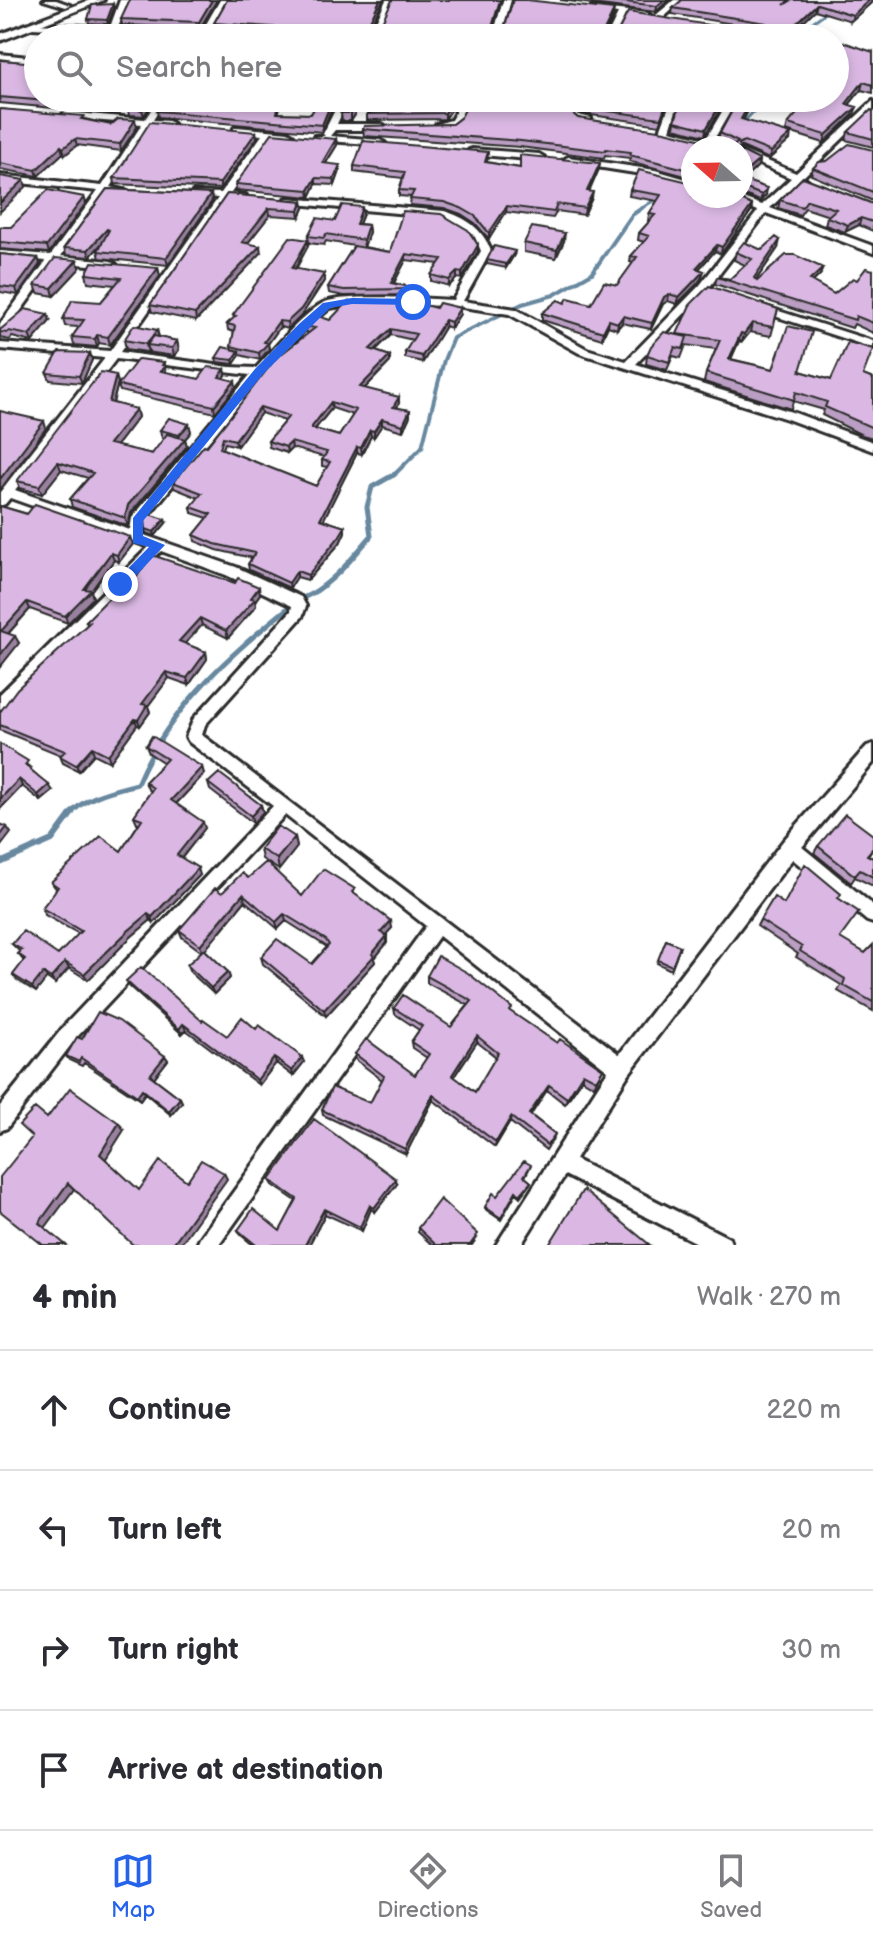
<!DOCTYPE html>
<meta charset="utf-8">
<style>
body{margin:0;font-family:"Balsamiq Sans",sans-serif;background:#f2f2f3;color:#2b2b33}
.compass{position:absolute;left:681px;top:136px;width:72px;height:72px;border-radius:50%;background:#fff;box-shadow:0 4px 12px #0003;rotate:290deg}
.stop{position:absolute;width:24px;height:24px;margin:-18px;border:6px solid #2563eb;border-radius:50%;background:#fff}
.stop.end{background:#2563eb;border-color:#fff;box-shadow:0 2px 8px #0008}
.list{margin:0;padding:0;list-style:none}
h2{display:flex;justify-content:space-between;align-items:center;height:104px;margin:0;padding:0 32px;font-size:34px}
h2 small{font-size:26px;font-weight:400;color:#7c7c81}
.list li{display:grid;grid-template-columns:52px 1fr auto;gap:24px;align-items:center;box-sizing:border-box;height:120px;padding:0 32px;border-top:2px solid #e1e1e2}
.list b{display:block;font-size:30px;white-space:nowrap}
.list em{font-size:26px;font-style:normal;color:#7c7c81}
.icon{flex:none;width:44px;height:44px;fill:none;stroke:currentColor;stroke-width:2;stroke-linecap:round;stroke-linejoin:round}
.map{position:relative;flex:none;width:873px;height:1245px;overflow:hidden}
.search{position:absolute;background:#fff;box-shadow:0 4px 12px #0003;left:24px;right:24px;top:24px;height:88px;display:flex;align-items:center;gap:20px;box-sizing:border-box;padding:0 28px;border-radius:44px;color:#7c7c81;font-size:30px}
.sheet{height:584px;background:#fff}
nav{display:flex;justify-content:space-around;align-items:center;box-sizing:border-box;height:112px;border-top:2px solid #e1e1e2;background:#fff;font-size:22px;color:#7c7c81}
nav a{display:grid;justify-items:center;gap:4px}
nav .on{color:#2563eb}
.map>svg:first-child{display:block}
</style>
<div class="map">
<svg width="873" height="1245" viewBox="0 0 873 1245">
<rect width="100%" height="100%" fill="#fff"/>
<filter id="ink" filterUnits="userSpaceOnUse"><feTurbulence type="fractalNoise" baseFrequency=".0125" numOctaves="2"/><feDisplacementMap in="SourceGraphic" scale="16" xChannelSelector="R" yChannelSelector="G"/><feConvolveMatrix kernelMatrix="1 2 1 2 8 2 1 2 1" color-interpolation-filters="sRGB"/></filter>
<g filter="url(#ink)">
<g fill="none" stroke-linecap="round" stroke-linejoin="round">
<!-- stream-far3 -->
<path stroke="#67889f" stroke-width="3" d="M790 38 828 11
M742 124 766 98
M639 210 653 201 655 195"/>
<!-- stream-far2 -->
<path stroke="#67889f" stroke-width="4" d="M393 476 422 447 444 360 453 338 522 304 554 295 592 273 632 215 642 208"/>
<!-- stream-far1 -->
<path stroke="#67889f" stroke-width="5" d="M70 815C84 796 115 790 137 784 168 709 230 654 293 604 301 598 311 595 319 589 339 575 355 555 371 536L367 507 372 487 395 474"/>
<!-- stream -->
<path stroke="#67889f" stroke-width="6" d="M0 863 52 840 72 813"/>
<!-- minor casing -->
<g stroke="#2b2b2b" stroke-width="6">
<path id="minor" d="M43 0H56L70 5 66 7Z
M120 0H128L118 28 202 31 220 0H228L210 32 295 36 299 38H198L199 36 116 32 111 37 107 35 108 32 32 28 28 26 32 24 110 27Z
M386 0H394L376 38H368Z
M503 0H511L500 38H492Z
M674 0H683L662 19H656V15Z
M592 7 646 13 650 15 646 17 625 15 614 38H606L618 14 592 11Z
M0 54 38 58V64L0 58Z
M159 98H167L153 120 169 121 173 124 169 127 150 125 111 187 128 191 123 194 107 192 61 256 111 261 116 264 111 267 56 262 4 334 0 335V324L46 261 0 257V251L51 255 98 191 0 181V175L102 186 142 124 66 118 62 115 66 112 145 119Z
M341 98H349L337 124H382L387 127 382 130H335L330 136 380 140 385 143 383 145 314 140V136H325L323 134Z
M463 98H471L457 124 436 128V124L451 120Z
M576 98H584L578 115 591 118V122L569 116Z
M672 98H680L670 130 706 139 730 98H738L713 141 734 148H718L662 133 660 131Z
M873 101V109L803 177 808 180 806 182 798 181 770 208 873 246V253L766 213 708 289 636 364 795 413 873 442V451L787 419 579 353 509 314 456 306 352 304 330 308 306 328 263 375 143 522 144 535 236 567 301 597 306 606 302 617 205 725 202 735 628 1061 630 1068 628 1075 621 1077 614 1075 439 936 219 1245H197L200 1238 426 926 285 815 77 1037 7 1128 0 1131V1106L65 1025 273 806 189 742 186 737 194 718 291 611 292 606 226 575 161 551 5 707 0 709V694L149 547 10 498 5 504 0 506V492L105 358 0 349V343L110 351 218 198 193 196V192L221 193 262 135 234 132V128L237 127 288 132 293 135 288 138 270 136 231 193 246 195V199H227L120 352 230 367 256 368C274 350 301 315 323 303 343 293 426 299 453 300L481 251 475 237 467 229 442 217 284 203 282 201 287 198 444 211C467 218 482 228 491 251L463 301 516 309 587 349 626 361 700 285 758 211 723 196H737L762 205 791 178 741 156V150L796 173ZM116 359 250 375 132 518 130 530 15 490Z
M472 149 539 154 544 157 539 160 469 154V150Z
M568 157 655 170 693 181V187L654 176 565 162 563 160Z
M760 305 873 341V348L756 310V306Z
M790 840 796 842 873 905V923L867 921 784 852 782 847 784 842Z
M562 1153 729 1238 732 1245H701L555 1170 552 1163 555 1156Z"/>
</g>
<!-- tertiary casing -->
<g stroke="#2b2b2b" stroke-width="6">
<path id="tertiary" d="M873 744V763L797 853 628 1075 521 1245H496L614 1061 783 841 867 746Z"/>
</g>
<!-- secondary casing -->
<g stroke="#2b2b2b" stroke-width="6">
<path id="secondary" d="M90 0H104L0 41V34Z"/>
</g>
<!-- minor -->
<use href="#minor" fill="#fff" fill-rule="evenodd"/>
<!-- tertiary -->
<use href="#tertiary" fill="#fff" fill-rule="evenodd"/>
<!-- secondary -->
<use href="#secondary" fill="#fff" fill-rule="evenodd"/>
</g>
<!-- wall -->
<path fill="#bb9ec3" stroke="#2b2b2b" stroke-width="2" fill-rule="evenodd" d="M217 0 200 28 122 25 121 19Z
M227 0H383L366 34 376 35 502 0 492 34 613 16 605 33 607 35H770L764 29 672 14 673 8 682 0H872L871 3 851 21 815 10 786 38 296 35 215 29 214 23Z
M560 0H669L656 12Z
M113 4 114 8 108 24 89 23 88 19Z
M873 52V93L861 90 849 105 854 114 824 143 786 131 788 124 835 98Z
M0 60 38 98H155L144 116 129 115 128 108 133 103 108 101 96 112 0 103Z
M320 98H336L322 132 158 117 157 111 311 114Z
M370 98H459L445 119 367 120V114Z
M573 98 568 110 578 118 719 144 729 145 718 139 720 133 739 98H755L743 120 790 140 769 159 742 147 693 148V178L629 161 630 158 605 155 604 158 520 147 364 136 363 129 452 124 461 117Z
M586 98H669L660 125 584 114Z
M727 98 705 136 674 128 675 121Z
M354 107 355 115 351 121H342L341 113Z
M0 109 85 119 111 125 137 127 121 151 77 145 65 155 63 153 38 176 0 169Z
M873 111V147L846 140 848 132Z
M256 132 257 138 220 189 115 184 114 178Z
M336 139 337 145 326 163 340 171 335 185 316 184 310 197 236 190V184Z
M873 150V201L811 175 813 168 827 161Z
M741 151 759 160 758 166 743 180 766 195 760 201 741 194Z
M488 152 487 162 519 168 599 169 589 191 592 198 584 215 557 211 553 218 506 212 489 239 475 223 461 214 444 208 410 205 411 197 399 196V190L403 178 354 172V166Z
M803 177 873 204V231L859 225 845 232 825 225 827 217 829 216 805 208 800 215 778 208 780 200Z
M107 189 211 194 212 201 168 265 100 258 98 251 104 241 90 257 66 255 64 248Z
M630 190 752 205 751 211 721 254 715 251 699 269 702 277 698 283 677 304 668 301 663 304 651 329 622 323 617 329 608 326 602 339 542 320V313L565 303 591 304 617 285 633 263 630 262 631 256 644 242 638 240 639 233 650 221H648L649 214 657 201 629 196Z
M227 194 303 201 304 208 300 217 270 215 248 243 261 253 196 321 152 312 150 305Z
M84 197 86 203 49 253 0 249V227H11Z
M363 214 359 224 368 225 369 232 364 247 390 252 478 251 462 279 457 278 449 286 431 281V275L439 264 406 260 394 283 410 287 411 292 409 295 344 296 329 293 328 287 354 246 326 241 324 245 309 243 308 236 335 221Z
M564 241 556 258 524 252V243Z
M308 246 296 269 324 281 301 316 288 329 280 327 268 344 269 349 260 360 240 355 234 364 217 362 216 358 231 349 234 332 228 330 227 324 234 318 233 315Z
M778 248 756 280 757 281 820 275 813 282 834 294 873 270V333L854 324 852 328 715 284 717 277 730 279 745 265 734 260 736 252Z
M0 254 38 258 40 264 18 295 0 292Z
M514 255 506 268 487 264V260Z
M80 268 54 296 38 293 35 285Z
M158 268 160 276 110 345 99 343 97 347 74 345 72 337 79 327 65 326 63 319 101 302 115 285 88 282 86 274Z
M778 309 771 336 750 332 742 342 739 341 731 359 773 369 800 371 831 380 863 375 873 379V438L862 435 822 415 824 410 793 401 791 409 704 382 706 373 716 349 686 345 681 358 673 356 667 370 646 364 647 355 677 335Z
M460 314 451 328 445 326 423 362 405 358V352L413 340 391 335 375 351 390 356V362L365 388 399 403 397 408 410 410V416L403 431 382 425 374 437 371 436 362 454 357 453 323 520 345 527V532L340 543 308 580 297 577 290 588 249 570 248 564 252 558 217 550 195 541 194 535 208 518 192 513 191 507 199 498 174 488 173 482 309 333 306 332 305 326 330 320ZM332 408 353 415 339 436 315 429ZM261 413 285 421 268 441 269 447 287 453 292 448 324 457 322 460V466L327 467 316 486 223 449 225 443 237 446Z
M50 321 32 342 12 337 10 340 0 338V330Z
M157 330 159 337 177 341 179 350 174 356 126 349 124 340Z
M90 353 92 360 82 383 50 380 47 373Z
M164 362 166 373 199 379 225 369 226 375 224 378 236 387 215 413 120 391 118 385Z
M118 383 113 403 136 409 138 417 116 446 152 454 164 439 162 438 160 430 189 424 191 432 185 439 187 446 131 513 128 526 72 507 70 499 88 478 61 470 42 494 20 488 17 481Z
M0 506 133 544 119 562 114 560 91 591 93 598 68 623 30 609 8 634 19 643 0 667Z
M166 523 155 536 147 533 146 529Z
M129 588 260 594 255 601 256 606 228 638 202 625 185 644 206 652 207 659 189 685 169 678 148 706 150 712 140 726 137 725 110 762 94 754 79 771 63 763 60 756 61 755 0 730V712L87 625 86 621Z
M0 744 31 768 30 769 53 791 41 801 22 786 0 809Z
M146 746 202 767 204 774 176 804 205 828 182 858 200 875 154 923 151 920 131 937 88 980 69 968 55 984 47 978 36 992 17 980 13 975 24 961 18 954 20 952 12 944 58 955 79 934 45 915 42 908 57 890 51 882 121 851 139 823H137L134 816 151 791 148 789 145 782 164 763 149 753Z
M208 783 261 805 263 812 253 823 210 790Z
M873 835V849L868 855 873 858V886L855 877 851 883 814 853 818 846Z
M295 837 297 847 279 870 262 859 260 849Z
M248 878 302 896 356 895 392 928 385 935 387 936V943L374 959 375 962 326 1016 263 964 261 957 312 964 327 947 286 921 278 929 245 901 205 950 228 972 230 978 214 994 190 972 187 965 202 952 182 937 179 930 222 893Z
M838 898 840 939 865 953 873 945V1011L838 991 841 985 796 957 798 954 757 926 760 920 784 904Z
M666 940 680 946 671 970 657 963Z
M427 976 512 1013 557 1043 603 1069 594 1086 582 1079 565 1104 547 1090 531 1115 555 1134 553 1139 546 1150 510 1122 495 1147 433 1100 406 1154 323 1115 322 1110 370 1103 382 1080 356 1060 355 1054 415 1075 427 1058 412 1048 411 1042 419 1030 395 1014 394 1008 451 1027 468 1005 427 983ZM477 1042 496 1057 475 1092 454 1077Z
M126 981 202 1021 227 1036 256 1029 304 1062 293 1076 276 1063 259 1085 186 1030 182 1034 130 987Z
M82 1039 165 1056 168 1060 154 1078 180 1098 182 1102 171 1115 145 1093 140 1100 84 1063 82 1066 69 1060 66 1056Z
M530 1167 525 1177 531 1182 530 1184 520 1197 516 1193 501 1220 485 1209V1207L497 1196Z
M270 1180 397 1184 375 1212 371 1209 362 1231 325 1214 309 1245H253L241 1235 238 1230 280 1231 296 1201 273 1185Z
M418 1228 477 1238 472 1245H432L418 1232Z"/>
<!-- shaded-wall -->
<path fill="#99819f" stroke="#2b2b2b" stroke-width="2" d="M212 0H217L200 28 199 22Z
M380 0H383L365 37V31Z
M500 0H502L490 38V34Z
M664 0H669L656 12 657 6Z
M869 0H872L871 3 851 21 853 15Z
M113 4 114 8 108 24 107 20Z
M817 4 815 10 786 38H781Z
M614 10 613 16 603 37 604 31Z
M863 82 861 90 843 112 846 104Z
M103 98H107L108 101 96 112 95 105Z
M150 98H155L144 116 142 110Z
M280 98H282L277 120V113Z
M333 98H336L322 132V125Z
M455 98H459L445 119V113Z
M724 98H727L705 136 706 129Z
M753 98H755L740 126 741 119Z
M354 107 355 115 351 121V113Z
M857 107 854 114 824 143 826 135Z
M135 120 137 127 121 151 120 144Z
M256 132 257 138 220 189V183Z
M791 134 790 140 769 159 771 152Z
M75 139 77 145 65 155 63 148Z
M336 139 337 145 322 169V163Z
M61 146 63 153 38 176 36 170Z
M759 160 758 166 741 182V176Z
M600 163 599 169 587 197V191Z
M340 165V171L335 185 334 179Z
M316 178V184L310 197 309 190Z
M24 180 26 187 0 212V203Z
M767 188 766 195 760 201 762 195Z
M593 192 592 198 584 215 585 208Z
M211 194 212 201 168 265 166 258Z
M84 197 86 203 49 253 47 246Z
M303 201 304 208 300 217 299 210Z
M752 205 751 211 721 254 722 247Z
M507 206 506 212 489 239V233Z
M362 207 363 214 356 231V224Z
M269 208 270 215 243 249 242 242Z
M861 218 859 225 845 232 848 225Z
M368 225 369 232 364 247 363 240Z
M107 229 109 235 90 257 88 250Z
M565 233 564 241 556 258 557 250Z
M308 240V246L292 274V268Z
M780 240 778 248 752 286 754 278Z
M478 245V251L462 279V273Z
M717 245 715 251 694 274 696 268Z
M260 246 261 253 196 321 195 314Z
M515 251 514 255 506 268V264Z
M406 254V260L391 288V283Z
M38 258 40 264 18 295 16 288Z
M77 260 80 268 54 296 52 288Z
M158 268 160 276 110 345 108 337Z
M823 268 820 275 807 287 810 280Z
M704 271 702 277 698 283 677 304 679 297Z
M457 272V278L449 286V280Z
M324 274V281L301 316 288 329 287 322Z
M669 294 668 301 663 304 651 329 652 323 664 297Z
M460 308V314L451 328V322Z
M48 314 50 321 32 342 29 335Z
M623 316 622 323 617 329 618 323Z
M445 320V326L423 362 422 356Z
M609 320 608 326 602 339 603 332Z
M279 321 280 327 268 344 269 349 260 360 259 353 264 342Z
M752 323 750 332 742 342 744 334Z
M391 329V335L370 355V349Z
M157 330 159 338 147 345 149 351 148 353 146 344Z
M741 333 739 341 727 368 729 359Z
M97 335 99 343 97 347 95 339Z
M177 341 179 350 174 356 172 348Z
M239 351 240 355 234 364 233 360Z
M90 353 92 360 82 383 79 376Z
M390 356V362L360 393V387Z
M225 369 226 375 221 383 219 377Z
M116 375 118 383 111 410 109 402Z
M235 381 236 387 215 413 214 406Z
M399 397V403L393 413V407Z
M331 402 332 408 311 434V428Z
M260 407 261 413 237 446 235 440Z
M136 409 138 417 111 452 109 444Z
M410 410V416L403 431V425Z
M382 419V425L374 437V431Z
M44 421 46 428 0 490V479Z
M189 424 191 432 185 439 187 446 131 513 128 526 125 518 128 505 181 443 179 435Z
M370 430 371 436 362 454 361 448Z
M291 442 292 448 287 453 286 447Z
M357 447V453L321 525 320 519Z
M58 462 61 470 42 494 39 486Z
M165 519 166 523 155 536 154 532Z
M345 527V532L340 543 308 580V575Z
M130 537 133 544 119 562 117 555Z
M111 553 114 560 91 591 93 598 68 623 65 616Z
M297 571V577L290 588 289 583Z
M259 587 260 594 255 601 256 606 228 638 226 631Z
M27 602 30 609 4 638 1 631Z
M200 618 202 625 181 648 179 641Z
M15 636 19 643 0 667V655Z
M206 652 207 659 189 685 187 678Z
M166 672 169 678 148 706 150 712 140 726 138 720 142 704Z
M135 719 137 725 110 762 108 755Z
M92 747 94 754 79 771 76 765Z
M202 767 204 774 173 807 171 800Z
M19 779 22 786 0 809V799Z
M49 785 53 791 41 801 38 795Z
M261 805 263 812 253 823 251 816Z
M203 822 205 828 179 861 177 855Z
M7 827 11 833 1 846 0 836Z
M295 837 297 847 279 870 277 859Z
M198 868 200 875 154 923 152 917Z
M243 894 245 901 203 952 200 945Z
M148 914 151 920 131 937 88 980 84 974 128 931Z
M284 914 286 921 278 929 276 922Z
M391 921 392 928 382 939 381 932Z
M387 936V943L374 959 375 962 326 1016 324 1010Z
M65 962 69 968 55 984 51 978Z
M228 972 230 978 214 994 211 988Z
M43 973 47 978 36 992 32 987Z
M183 1024 186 1030 182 1034 179 1029Z
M477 1036V1042L451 1081 452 1075Z
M165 1056 168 1060 153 1079 150 1075Z
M302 1057 304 1062 293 1076 292 1071Z
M274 1058 276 1063 259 1085 257 1080Z
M583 1073 582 1079 565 1104 567 1098Z
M549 1085 547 1090 528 1119 529 1114Z
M142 1089 145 1093 140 1100 137 1096Z
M433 1095V1100L406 1154 405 1149Z
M180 1098 182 1102 171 1115 169 1111Z
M511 1117 510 1122 495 1147 496 1142Z
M119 1123 124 1130 105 1160 100 1154Z
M224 1173 227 1179 180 1245H172Z
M396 1179 397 1184 375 1212 374 1208Z
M68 1183 74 1189 45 1228 39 1223Z
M370 1205 371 1209 362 1231 360 1227Z
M324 1209 325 1214 309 1245H305Z"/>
<!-- building -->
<path fill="#dab8e3" stroke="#2b2b2b" stroke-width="2" fill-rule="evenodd" d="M130 0H212L199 22 121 19Z
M227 0H380L365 31 366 34 376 35 392 0H500L490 34 503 33 513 0H527L614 10 604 31 607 35 617 33 628 12 771 35 774 32 766 23 673 8 682 0H789L784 5 792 0H869L853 15 817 4 781 38H294L296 35 301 34 300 29 214 23Z
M609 0H664L657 6Z
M113 4 107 20 88 19 92 5Z
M62 27 103 29 110 34 116 29 197 35H261L260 38H50Z
M843 42 873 52V85L863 82 846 104 857 107 826 135 788 124 810 98H835V47Z
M0 60 26 62 38 60V98H103L95 105 0 97Z
M137 98H150L142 110 128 108Z
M165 98H280L277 113 311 114 320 98H333L322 125 157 111Z
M370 98H455L445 113 367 114Z
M471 98H571L567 109 578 118 665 131 719 144 735 145 738 142 720 133 739 98H753L741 119 791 134 771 152 744 141 739 144 740 148H693V171L630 155 631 152 606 149 605 151 521 141 363 129 364 126 452 124 461 117Z
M586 98H668L661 118 584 108Z
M682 98H724L706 129 675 121Z
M349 104 354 107 351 113H341Z
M0 109 84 116 81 119 111 125 118 119 135 120 120 144 75 139 63 148 61 146 36 170 0 163Z
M871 110 873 111V139L848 132Z
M150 122 256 132 220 183 114 178Z
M272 133 336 139 322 163 340 165 334 179 316 178 309 190 236 184Z
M363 141 488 152 485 162 520 168V155L600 163 587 191 593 192 585 208 557 204 554 212 507 206 489 233 475 216 461 208 444 202 410 199 414 191 399 190 405 172 354 166Z
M849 144 873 150V192L813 168 819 162 827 161Z
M741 151 759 160 741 176Z
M639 170 693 183V196H732L752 205 722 247 717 245 696 268 704 271 699 276 679 297 669 294 664 297 652 323 623 316 618 323 609 320 603 332 542 313 558 300 565 303 568 298 591 304 604 282 617 285 637 257 631 256 649 236 639 233 655 215 649 214 661 195 630 190Z
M0 176 24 180 0 203Z
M803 177 873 204V222L861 218 848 225 827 217 836 209 807 200 802 207 780 200Z
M741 179 767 188 762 195 741 187Z
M107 189 211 194 166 258 98 251 109 230 107 229 88 250 64 248Z
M48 190 84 197 47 246 0 242V227H11Z
M227 194 303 201 299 210 269 208 242 242 260 246 195 314 150 305Z
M342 205 362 207 356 224 368 225 363 240 326 234 324 238 308 236 317 218 335 221Z
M403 211 441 214 468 230 478 245 462 273 457 272 449 280 431 275 442 259 406 254 391 283 410 287 409 289 344 290 328 287 354 246 390 252Z
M532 227 565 233 557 250 524 243Z
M290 237 308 240 292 268 324 274 301 309 287 322 279 321 264 342 268 343 259 353 231 346 235 326 227 324 236 316 233 315Z
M776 237 780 240 754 278 757 281 786 255H795L823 268 810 280 834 294 853 278 857 280 866 268 873 270V323L856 316 855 320 717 277 730 279 752 259 736 252 744 242 762 250Z
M494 246 515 251 506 264 487 260Z
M0 254 38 258 16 288 0 286Z
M55 258 77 260 52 288 35 285Z
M92 262 158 268 108 337 97 335 95 339 72 337 84 320 63 319 72 300 101 302 121 278 86 274Z
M709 286 778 309 773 327 752 323 744 334 741 333 729 359 773 369 788 326 812 332 800 371 831 380 848 342 873 349 863 375 873 379V428L825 407 827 402 796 392 794 400 706 373 720 340 677 334 690 305Z
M352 301 413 302 436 308 439 303 460 308 451 322 445 320 422 356 405 352 416 334 391 329 370 349 390 356 360 387 399 397 393 407 410 410 403 425 382 419 374 431 370 430 361 448 357 447 320 519 345 527 339 537 308 575 297 571 289 583 248 564 255 553 215 544 194 535 211 514 191 507 202 493 173 482 204 445 207 446 276 358 315 328 305 326 318 316 330 320 347 302ZM331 402 356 410 339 436 311 428ZM260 407 289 416 268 441 286 447 291 442 327 452 322 460 330 462 316 486 220 448 223 437 235 440Z
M25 309 48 314 29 335 9 331 7 333 0 332V330Z
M134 325 157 330 146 344 124 340Z
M664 332 687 337 683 349 675 347 669 362 647 355 651 346Z
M154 336 177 341 172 348 147 345Z
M223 347 239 351 233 360 216 358Z
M59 352 90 353 79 376 47 373Z
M138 359 164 362 162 365 166 366 161 371 199 379 208 367 225 369 219 377 235 381 214 406 118 385Z
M101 372 116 375 109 402 136 409 109 444 152 454 167 434 185 439 128 505 125 518 70 499 93 473 84 470 58 462 39 486 17 481Z
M0 411 44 421 0 479Z
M169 418 189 424 179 435 160 430Z
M35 504 130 537 117 555 111 553 84 589 91 590 65 616 27 602 1 631 15 636 0 655V506L27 514Z
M149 514 165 519 154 532 146 529 145 519Z
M152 555 235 583 238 578 259 587 251 598 255 599 226 631 200 618 179 641 206 652 187 678 166 672 142 704 147 705 138 720 135 719 108 755 92 747 76 765 60 756 65 751 0 725V712L17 689 90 622 86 621 111 596 125 586 129 588Z
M152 736 202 767 171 800 203 822 177 855 198 868 152 917 148 914 128 931 84 974 65 962 51 978 43 973 32 987 13 975 25 959 18 954 22 950 12 944 23 931 58 955 81 931 42 908 58 887 51 882 101 836 121 851 142 819 134 816 153 788 145 782 167 759 146 746Z
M0 744 28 761 25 765 49 785 38 795 19 779 0 799Z
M219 773 261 805 251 816 208 783Z
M845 814 873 835V848L867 855 873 858V877L860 870 855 876 818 846Z
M0 824 7 827 0 836Z
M278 826 295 837 277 859 260 849Z
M266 862 302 896 323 869 355 889 352 892 391 921 381 932 387 936 372 954 374 956 324 1010 261 957 277 939 312 964 329 945 326 940 284 914 276 922 243 894 200 945 179 930 215 888 222 893 242 873 248 878Z
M805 864 841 894 838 898 859 912 840 938 865 953 873 945V1002L843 985 845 979 800 951 802 947 760 920 774 897 784 904Z
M666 940 680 946 672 966 658 960Z
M204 949 228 972 211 988 187 965Z
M438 956 468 973 512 1008 510 1011 557 1043 560 1039 603 1069 596 1080 583 1073 567 1098 549 1085 529 1114 555 1134 547 1145 511 1117 496 1142 433 1095 405 1149 322 1110 332 1087 370 1103 384 1076 355 1054 366 1039 415 1075 429 1054 411 1042 422 1026 394 1008 403 995 451 1027 472 1001 427 976ZM477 1036 498 1053 475 1092 452 1075Z
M141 967 202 1021 203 1019 227 1036 242 1017 256 1029 259 1025 302 1057 292 1071 274 1058 257 1080 183 1024 179 1029 126 981Z
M98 1012 119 1021 165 1056 150 1075 180 1098 169 1111 142 1089 137 1096 81 1058 79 1062 66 1056 77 1037 82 1039Z
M70 1088 119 1123 100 1154 139 1190 160 1161 187 1181 201 1160 224 1173 172 1245H133L68 1183 39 1223 66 1245H43L0 1211V1177L32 1137 19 1125 35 1108 47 1118Z
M314 1119 396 1179 374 1208 370 1205 360 1227 324 1209 305 1245H256L238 1230 253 1209 280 1231 297 1199 270 1180Z
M524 1161 531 1165 524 1176 531 1182 520 1195 516 1191 501 1218 485 1207 493 1193 497 1196Z
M583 1190 650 1245H549Z
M440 1199 478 1234 470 1245H436L418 1228Z"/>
</g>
<!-- route -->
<path fill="#2563eb" d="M352 298 413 299 418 302 413 305 352 304 330 308 263 374 143 521V536L165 545 125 587H116V581L149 547 133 543V518L255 369 299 324 323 303Z"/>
</svg>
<svg class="compass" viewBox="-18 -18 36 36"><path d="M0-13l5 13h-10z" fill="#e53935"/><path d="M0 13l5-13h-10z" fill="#7c7c81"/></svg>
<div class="stop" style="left:413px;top:302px"></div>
<div class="stop end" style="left:120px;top:584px"></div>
<div class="search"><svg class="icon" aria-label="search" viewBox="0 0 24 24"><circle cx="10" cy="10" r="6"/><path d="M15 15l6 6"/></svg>Search here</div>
</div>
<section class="sheet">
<h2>4 min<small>Walk · 270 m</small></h2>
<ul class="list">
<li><svg class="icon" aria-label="ahead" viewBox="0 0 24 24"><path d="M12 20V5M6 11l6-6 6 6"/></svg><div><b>Continue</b></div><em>220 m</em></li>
<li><svg class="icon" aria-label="left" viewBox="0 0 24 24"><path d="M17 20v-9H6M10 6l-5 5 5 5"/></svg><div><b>Turn left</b></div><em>20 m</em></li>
<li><svg class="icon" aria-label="right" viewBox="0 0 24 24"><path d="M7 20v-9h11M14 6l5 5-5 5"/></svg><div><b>Turn right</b></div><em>30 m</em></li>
<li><svg class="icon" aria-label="arrive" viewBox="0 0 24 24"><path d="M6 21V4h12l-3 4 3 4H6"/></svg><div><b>Arrive at destination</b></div></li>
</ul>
</section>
<nav>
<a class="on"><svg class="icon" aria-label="map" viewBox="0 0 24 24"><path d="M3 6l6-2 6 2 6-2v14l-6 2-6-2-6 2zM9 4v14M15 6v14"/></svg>Map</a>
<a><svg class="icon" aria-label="directions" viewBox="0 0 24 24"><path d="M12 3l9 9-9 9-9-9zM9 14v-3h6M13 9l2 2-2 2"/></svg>Directions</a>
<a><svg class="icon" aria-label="saved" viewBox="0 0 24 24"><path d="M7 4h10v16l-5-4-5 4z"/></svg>Saved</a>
</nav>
